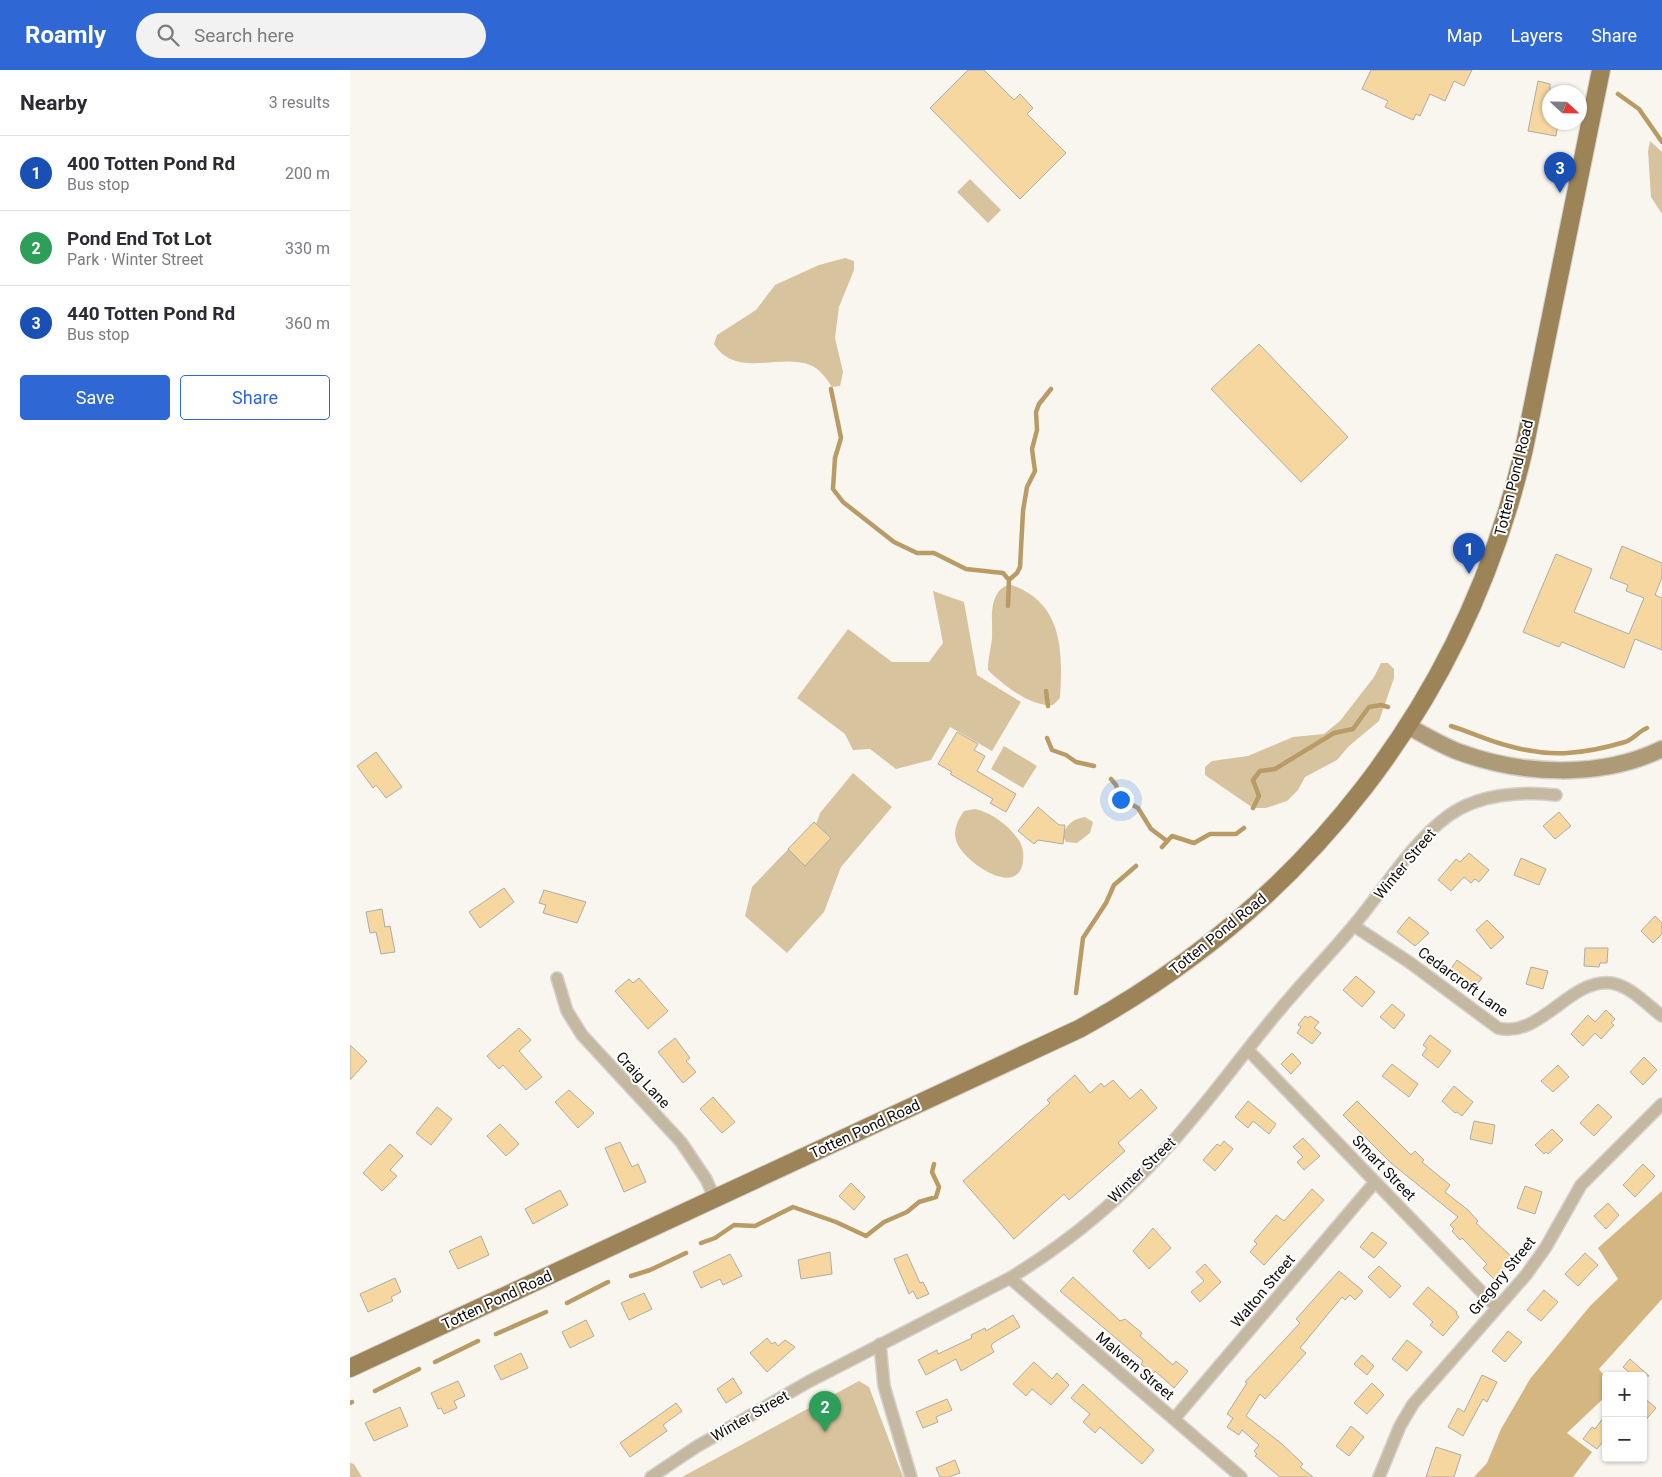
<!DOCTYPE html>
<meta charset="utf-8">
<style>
body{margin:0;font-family:Roboto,sans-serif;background:#f2f2f3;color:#2b2b33}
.controls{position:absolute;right:15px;bottom:15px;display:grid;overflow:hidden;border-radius:5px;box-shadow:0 1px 4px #0004}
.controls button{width:45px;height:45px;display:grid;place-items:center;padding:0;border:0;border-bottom:1px solid #e1e1e2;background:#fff;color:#2b2b33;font:25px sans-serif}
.compass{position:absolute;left:1192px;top:15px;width:45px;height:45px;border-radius:50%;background:#fff;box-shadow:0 1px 4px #0004;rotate:112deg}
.you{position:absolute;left:770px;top:729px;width:18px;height:18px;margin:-12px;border:4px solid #fff;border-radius:50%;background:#1a73e8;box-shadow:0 0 0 8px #1a73e833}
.badge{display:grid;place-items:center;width:32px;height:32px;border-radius:50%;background:#2f67d5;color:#fff;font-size:16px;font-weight:700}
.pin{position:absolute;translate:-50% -41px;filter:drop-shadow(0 1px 2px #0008)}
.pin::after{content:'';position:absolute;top:26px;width:18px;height:15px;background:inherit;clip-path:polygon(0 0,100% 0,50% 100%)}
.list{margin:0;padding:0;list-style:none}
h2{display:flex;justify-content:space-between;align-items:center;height:65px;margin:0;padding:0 20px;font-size:21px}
h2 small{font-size:16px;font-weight:400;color:#7c7c81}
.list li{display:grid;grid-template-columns:32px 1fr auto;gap:15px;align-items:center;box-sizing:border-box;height:75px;padding:0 20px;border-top:1px solid #e1e1e2}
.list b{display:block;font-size:19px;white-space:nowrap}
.list p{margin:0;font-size:16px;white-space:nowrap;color:#7c7c81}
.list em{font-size:16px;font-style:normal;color:#7c7c81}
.actions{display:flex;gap:10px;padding:15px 20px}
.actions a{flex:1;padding:11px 0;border:1px solid #2f67d5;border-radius:5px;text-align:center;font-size:18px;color:#2f67d5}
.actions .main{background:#2f67d5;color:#fff}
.icon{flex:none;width:28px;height:28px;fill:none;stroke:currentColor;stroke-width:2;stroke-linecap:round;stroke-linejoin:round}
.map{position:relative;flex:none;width:1312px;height:1407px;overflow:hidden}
header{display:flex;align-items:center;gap:30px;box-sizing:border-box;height:70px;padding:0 25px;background:#2f67d5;color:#fff}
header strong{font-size:24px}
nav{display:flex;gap:28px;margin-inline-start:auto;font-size:18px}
.search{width:350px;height:45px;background:#f2f2f3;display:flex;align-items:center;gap:12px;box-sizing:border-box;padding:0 18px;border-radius:28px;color:#7c7c81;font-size:19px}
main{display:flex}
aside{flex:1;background:#fff}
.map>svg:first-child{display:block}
</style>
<header>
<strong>Roamly</strong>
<div class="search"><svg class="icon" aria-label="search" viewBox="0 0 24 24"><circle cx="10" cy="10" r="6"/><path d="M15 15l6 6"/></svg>Search here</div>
<nav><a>Map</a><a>Layers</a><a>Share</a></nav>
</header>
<main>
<aside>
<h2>Nearby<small>3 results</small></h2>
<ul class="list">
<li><span class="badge" style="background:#1a4fb4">1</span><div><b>400 Totten Pond Rd</b><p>Bus stop</p></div><em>200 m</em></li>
<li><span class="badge" style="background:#2e9e5b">2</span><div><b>Pond End Tot Lot</b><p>Park · Winter Street</p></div><em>330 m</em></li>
<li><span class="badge" style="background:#1a4fb4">3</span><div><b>440 Totten Pond Rd</b><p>Bus stop</p></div><em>360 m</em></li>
</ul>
<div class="actions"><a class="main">Save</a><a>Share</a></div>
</aside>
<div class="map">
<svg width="1312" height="1407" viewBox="0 0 1312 1407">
<rect width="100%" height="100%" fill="#f9f6f0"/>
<!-- green -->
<path fill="#d8c39f" d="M1300 71 1312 82V144L1301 127 1298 81Z
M620 109 651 140 638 153 607 122Z
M495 188 504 191V200L489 237 485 268 493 302 490 316 482 317C477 309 469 298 460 295 429 283 386 309 364 274L367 265 406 240 425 215 469 195Z
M659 514C713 532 713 580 710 628L703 635C681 637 653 615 638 600 638 587 641 579 642 568 643 548 637 524 659 514Z
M583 521 614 532 627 605 671 632 642 681 600 657 581 690 546 699 520 679 503 680 495 664 447 628 498 559 542 592H579L593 573Z
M1031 593H1038L1044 599V608L1029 651 999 676 987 690 955 707 948 720 937 731 916 738H903L855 705V697L862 691 898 686 943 667 974 664 990 651 1024 607Z
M654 676 687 696 673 718 641 699Z
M503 703 542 737 491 797 474 842 437 883 395 846 402 817 464 752 466 754 470 743Z
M625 739C642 743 657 754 668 769 673 776 674 783 673 791 669 830 611 791 606 770 603 759 608 750 614 741Z
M735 747 743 752 740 763 727 773 716 772 713 767C715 755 723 749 735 747Z
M509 1311 519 1317 553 1407H332Z
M0 1393 4 1394 12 1407H0Z"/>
<!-- forest -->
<path fill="#d4b680" d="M1312 1121V1229L1249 1299 1256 1308V1326L1217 1363 1242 1382 1223 1407H1124L1137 1393 1151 1359 1180 1309 1240 1236 1268 1209 1248 1178Z"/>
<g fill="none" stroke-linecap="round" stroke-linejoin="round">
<!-- stream -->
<path stroke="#b89b65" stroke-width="4.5" d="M1268 24 1289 39 1312 72
M481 319 491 368 485 388 483 419 493 432 544 472 567 483H584L616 499 653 503 659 510 658 536
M659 510 667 503 670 497 673 441 677 417 685 401 682 379 687 360 686 342 689 334 701 319
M696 621 698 636
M1101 656C1120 662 1139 671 1159 676 1201 688 1234 684 1275 672 1283 670 1289 661 1297 658
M697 668 702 680 716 685 726 692 744 696
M761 709 766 715 770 728 788 738 801 759 817 771
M903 738 909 726 903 710 910 701 925 699 984 663 1003 659 1019 637 1031 635 1038 637
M812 777 822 766 844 773 860 764H886L894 758
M726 923 733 868 756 833 764 815 786 796
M351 1173 365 1168 384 1155 405 1156 443 1137 486 1152 516 1166 534 1152 557 1142 569 1132 586 1127 589 1117 582 1102 584 1094
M281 1206 300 1200 336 1183
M217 1233 258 1212
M146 1264 196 1242
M85 1292 128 1271
M25 1321 69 1299
M0 1333 2 1332"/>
</g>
<!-- building -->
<path fill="#f6d7a0" stroke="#afaca6" d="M618 0H634L664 30 670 24 683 38 677 44 716 83 670 129 580 38Z
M1021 0H1122L1114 16 1104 11 1095 31 1080 24 1070 46 1066 44 1063 50 1035 37 1038 31 1012 19Z
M1188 11 1200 14V52H1208L1206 66 1178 61Z
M909 274 998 367 951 412 861 319Z
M1272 476 1312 493V507L1305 525 1312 528V580L1285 569 1274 598 1212 572 1209 577 1173 562 1206 484 1242 499 1224 542 1279 564 1294 528 1276 521 1278 515 1260 508Z
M607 662 628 674 624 680 635 686 627 701 666 724 656 742 640 733 643 729 600 704 602 702 588 694Z
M26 682 52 717 36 728 26 715 23 718 7 696Z
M688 737 709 755H715L713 774 688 770 684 774 668 761Z
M1209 742 1221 756 1205 769 1193 756Z
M464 752 481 768 455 796 438 779Z
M1119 783 1139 800 1129 812 1125 809 1121 813 1114 807 1101 821 1088 810 1106 789 1110 792Z
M1171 788 1196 799 1189 815 1164 805Z
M154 818 164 832 130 858 119 842Z
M194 820 236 832 227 853 193 843 196 835 189 833Z
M32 839 35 857 40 856 45 882 31 884 26 862 20 863 16 842Z
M1305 846 1312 853V864L1303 873 1291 861Z
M1059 847 1079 863 1065 876 1047 862Z
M1137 850 1154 867 1141 879 1126 860Z
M1235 878H1258L1257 893H1250L1249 897 1234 896Z
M1107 890 1132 908 1122 921 1098 903Z
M1181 897 1198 901 1193 919 1176 914Z
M1006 906 1025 922 1012 937 993 920Z
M289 908 318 941 298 959 265 921 279 909 283 913Z
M1042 934 1055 945 1044 959 1030 947Z
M1256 940 1265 949 1261 953 1264 955 1251 969 1245 963 1233 976 1221 964 1238 945 1245 952Z
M955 946 958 948 960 946 969 952 964 958 971 963 962 974 947 963 951 957 948 955Z
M169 958 181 970 169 981 192 1007 176 1020 153 995 149 999 137 986Z
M1080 965 1101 981 1088 998 1072 985 1077 978 1073 975Z
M325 968 340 988 336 991 346 1002 333 1013 308 982Z
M0 975 17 991 0 1010Z
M942 983 951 993 941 1004 931 994Z
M1294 987 1307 1000 1293 1015 1280 1002Z
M1042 994 1068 1014 1059 1027 1032 1006Z
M1208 995 1219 1007 1203 1022 1191 1011Z
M725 1005 740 1023 751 1013 754 1017 763 1010 780 1029 791 1019 807 1038 768 1073 775 1081 719 1130 714 1124 664 1169 613 1111 700 1033 697 1030Z
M1104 1016 1123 1032 1112 1046 1107 1042 1105 1043 1092 1031Z
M219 1020 244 1043 228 1058 205 1032Z
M363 1027 385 1052 372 1063 350 1039Z
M898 1031 926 1054 919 1064 903 1051 898 1058 885 1047Z
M1007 1031 1061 1085 1065 1081 1074 1090 1072 1092 1100 1115 1095 1122 1118 1140 1128 1151 1126 1153 1164 1189 1144 1209 1133 1198 1137 1194 1112 1168 1110 1170 1102 1161 1104 1159 1100 1155 1108 1147 1041 1093 993 1045Z
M1248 1034 1262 1047 1244 1066 1230 1053Z
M87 1037 102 1049 81 1075 66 1063Z
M1124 1051 1145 1055 1142 1074 1120 1069Z
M150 1054 169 1074 156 1086 137 1066Z
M1202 1059 1213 1070 1198 1084 1196 1082 1194 1084 1185 1075Z
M953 1068 970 1086 954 1100 947 1092 953 1087 943 1077Z
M874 1071 883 1079 865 1101 853 1090 867 1074 870 1076Z
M270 1072 282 1097 288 1094 296 1112 274 1122 255 1078Z
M40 1074 53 1086 40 1100 47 1106 32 1121 13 1103Z
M1293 1094 1305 1106 1285 1127 1273 1115Z
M501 1113 515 1127 504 1140 489 1126Z
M1175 1116 1192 1122 1185 1144 1167 1138Z
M962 1119 974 1130 914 1195 900 1182 907 1174 904 1171 926 1145 934 1151Z
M210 1120 218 1135 183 1154 175 1139Z
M1258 1133 1269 1145 1256 1159 1244 1146Z
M803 1158 821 1178 799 1199 783 1181Z
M1022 1162 1037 1173 1024 1188 1010 1177Z
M131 1166 139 1185 108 1199 99 1181Z
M480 1182 482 1204 451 1209 448 1190Z
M1235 1183 1248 1195 1228 1216 1215 1204Z
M380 1184 392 1206 373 1215 370 1209 351 1218 343 1202Z
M557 1184 570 1213 573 1212 579 1224 567 1229 563 1221 559 1224 544 1189Z
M855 1194 871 1212 850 1232 841 1222 854 1211 846 1202Z
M1029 1196 1051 1216 1040 1228 1018 1207Z
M989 1201 1013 1221 1005 1230 1000 1225 995 1230 992 1227 950 1278 956 1283 915 1329 910 1324 896 1346 932 1374 953 1394 950 1397 963 1407H930L905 1386 907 1384 904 1381 909 1375 892 1360 889 1365 877 1357 883 1348 877 1344 897 1313 895 1312 950 1253 946 1249Z
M723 1207 770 1251 775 1249 792 1263 790 1266 823 1295 826 1291 838 1301 824 1318 805 1301 803 1304 791 1294 793 1291 710 1221Z
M45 1208 51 1222 41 1227 43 1231 18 1242 10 1224Z
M1078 1217 1107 1242 1106 1244 1109 1247 1093 1266 1080 1255 1083 1252 1063 1234Z
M1194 1220 1208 1232 1191 1251 1177 1240Z
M294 1223 302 1239 279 1250 271 1233Z
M663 1245 670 1257 643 1273 641 1276 644 1282 611 1301 606 1289 576 1305 568 1290 587 1280 588 1284 622 1268 621 1265 635 1258 636 1261Z
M236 1250 244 1266 220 1278 212 1262Z
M1158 1261 1172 1272 1155 1292 1142 1281Z
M417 1268 422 1274 425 1272 428 1276 435 1270 445 1277 417 1302 400 1283Z
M1057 1270 1072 1282 1057 1301 1042 1289Z
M171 1283 178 1298 151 1310 144 1296Z
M1012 1285 1024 1296 1017 1305 1004 1294Z
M1280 1289 1299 1306H1283L1273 1297Z
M684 1292 702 1309 707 1303 719 1315 701 1335 682 1319 676 1326 663 1314Z
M1132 1305 1147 1312 1137 1332 1133 1329 1113 1366 1098 1357 1108 1338 1114 1342Z
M383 1308 392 1323 376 1333 367 1319Z
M108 1311 115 1326 104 1331 107 1338 94 1344 91 1338 88 1339 81 1323Z
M1022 1313 1034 1325 1017 1344 1004 1333Z
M733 1314 804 1380 792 1394 750 1357 745 1363 733 1352 740 1344 721 1328Z
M1293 1327 1306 1338 1293 1353Z
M597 1329 602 1340 586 1347 588 1352 573 1358 566 1342Z
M326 1333 332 1341 313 1355 317 1361 280 1387 270 1373Z
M50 1337 58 1356 24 1371 15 1353Z
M1256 1344V1368L1247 1379 1233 1369 1242 1357 1245 1359Z
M1001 1356 1014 1367 999 1386 986 1376Z
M1086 1377 1111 1385 1104 1407H1076Z
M605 1390 610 1403 599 1407H590L586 1398Z"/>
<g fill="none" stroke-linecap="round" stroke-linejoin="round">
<!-- street casing -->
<g stroke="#d4d1cc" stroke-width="14">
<path id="street" d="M1004 856 1059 892 1148 958C1190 969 1220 908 1261 913 1281 916 1297 935 1312 946
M207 908 217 941 232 965 331 1072 356 1109 365 1129
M898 980 1147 1238
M660 1208 891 1407
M530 1274 534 1316 561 1407
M824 1349 1025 1112
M301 1407 346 1377 458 1312 660 1208C716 1174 770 1129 814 1081 859 1033 896 978 939 929 960 904 983 881 1004 855 1033 821 1061 773 1098 746 1128 724 1171 721 1206 725
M1029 1407 1050 1356 1063 1334 1176 1205 1196 1177 1231 1115 1312 1034"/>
</g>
<!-- secondary casing -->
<g stroke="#d4d1cc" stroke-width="19">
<path id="secondary" d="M1058 656C1074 665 1091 675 1109 682 1172 705 1250 709 1312 679"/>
</g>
<!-- primary casing -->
<g stroke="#d4d1cc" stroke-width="20">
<path id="primary" d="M0 1298 729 959C956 835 1115 631 1174 379L1251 0"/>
</g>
<!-- street -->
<use href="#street" stroke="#c5b8a1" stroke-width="11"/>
<!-- secondary -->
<use href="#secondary" stroke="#ad9a77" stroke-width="16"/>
<!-- primary -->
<use href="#primary" stroke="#9c8458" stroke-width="18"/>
</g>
<g text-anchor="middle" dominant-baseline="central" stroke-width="4" stroke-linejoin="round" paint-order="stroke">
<!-- street labels -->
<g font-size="15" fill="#0f0e0c" stroke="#fff">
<text transform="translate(1164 408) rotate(-76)">Totten Pond Road</text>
<text transform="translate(1055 794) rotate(-50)">Winter Street</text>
<text transform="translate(868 864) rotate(-39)">Totten Pond Road</text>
<text transform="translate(1113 912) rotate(36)">Cedarcroft Lane</text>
<text transform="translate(293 1010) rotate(47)">Craig Lane</text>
<text transform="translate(515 1059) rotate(-25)">Totten Pond Road</text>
<text transform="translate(1034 1098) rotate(46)">Smart Street</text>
<text transform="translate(792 1100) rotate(-44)">Winter Street</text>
<text transform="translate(1152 1206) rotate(-51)">Gregory Street</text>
<text transform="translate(913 1221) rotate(-50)">Walton Street</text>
<text transform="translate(147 1230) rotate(-25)">Totten Pond Road</text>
<text transform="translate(785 1296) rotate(40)">Malvern Street</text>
<text transform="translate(400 1346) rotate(-30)">Winter Street</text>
</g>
</g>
</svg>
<div class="controls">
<button>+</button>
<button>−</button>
</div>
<svg class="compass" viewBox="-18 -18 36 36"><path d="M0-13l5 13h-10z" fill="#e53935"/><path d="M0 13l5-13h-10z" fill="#7c7c81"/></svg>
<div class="you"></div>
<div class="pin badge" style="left:1119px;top:504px;background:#1a4fb4">1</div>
<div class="pin badge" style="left:475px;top:1362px;background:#2e9e5b">2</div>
<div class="pin badge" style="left:1210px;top:123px;background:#1a4fb4">3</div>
</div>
</main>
